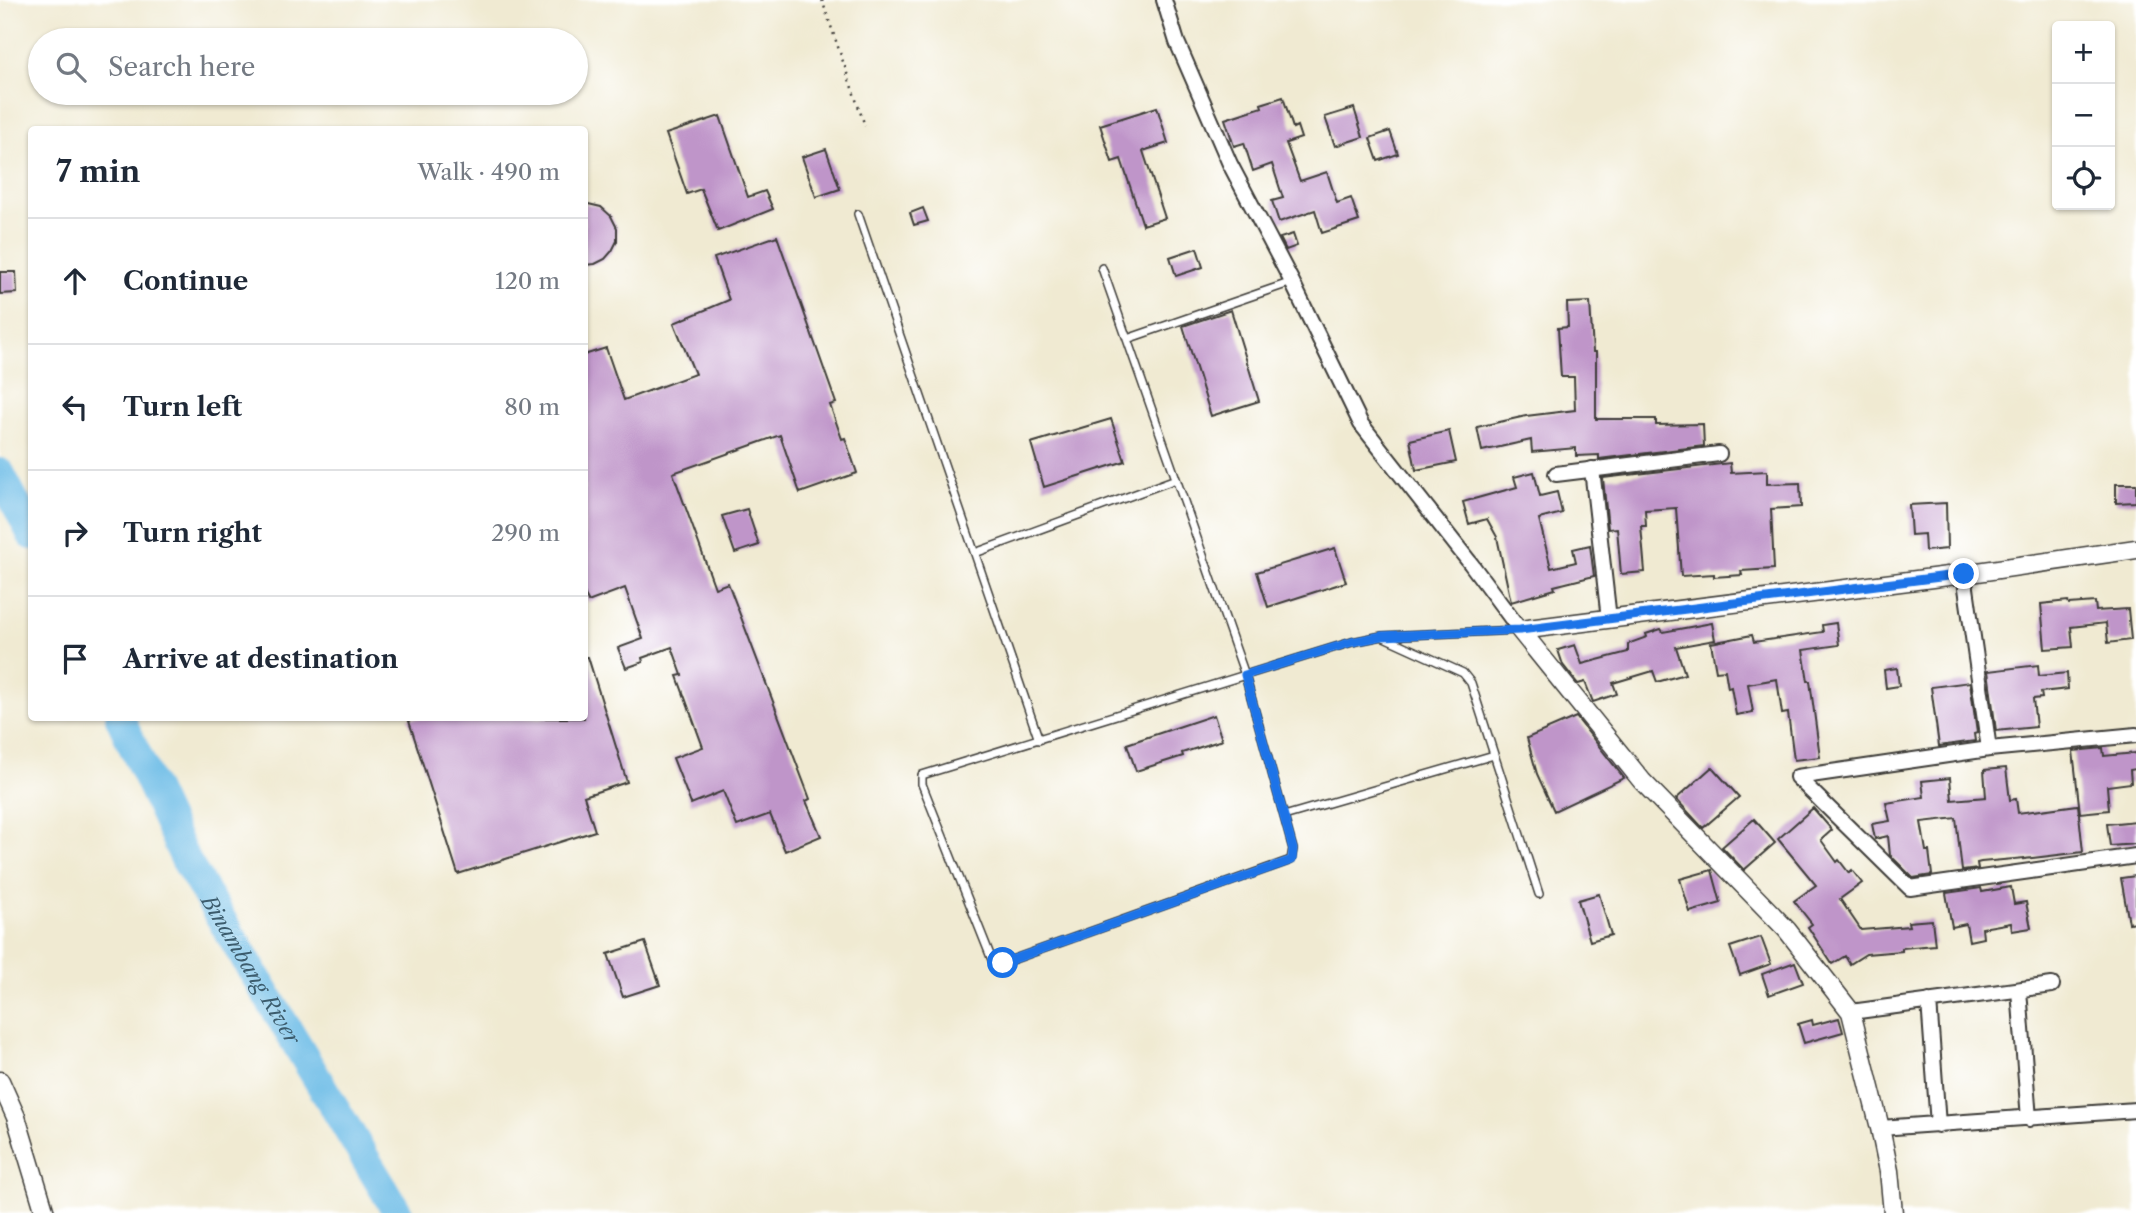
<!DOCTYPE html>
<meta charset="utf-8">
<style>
body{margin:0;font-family:"Libre Caslon Text",serif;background:#f6f6f7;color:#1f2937}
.controls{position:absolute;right:21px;top:21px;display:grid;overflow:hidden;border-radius:7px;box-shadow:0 2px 5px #0004}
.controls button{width:63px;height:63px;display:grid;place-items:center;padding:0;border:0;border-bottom:2px solid #e0e1e3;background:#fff;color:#1f2937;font:35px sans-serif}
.stop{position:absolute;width:21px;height:21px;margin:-16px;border:5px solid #1a73e8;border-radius:50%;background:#fff}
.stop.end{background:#1a73e8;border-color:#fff;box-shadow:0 2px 7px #0008}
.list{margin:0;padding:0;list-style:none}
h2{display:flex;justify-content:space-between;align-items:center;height:91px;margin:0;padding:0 28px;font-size:30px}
h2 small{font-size:23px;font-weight:400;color:#747a83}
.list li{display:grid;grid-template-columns:46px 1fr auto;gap:21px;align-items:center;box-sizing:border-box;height:126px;padding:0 28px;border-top:2px solid #e0e1e3}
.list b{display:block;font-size:26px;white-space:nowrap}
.list em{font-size:23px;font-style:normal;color:#747a83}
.icon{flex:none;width:38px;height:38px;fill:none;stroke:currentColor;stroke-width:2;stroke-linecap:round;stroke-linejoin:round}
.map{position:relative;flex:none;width:2136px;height:1213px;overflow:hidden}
.search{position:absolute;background:#fff;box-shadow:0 2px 5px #0004;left:28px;top:28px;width:560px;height:77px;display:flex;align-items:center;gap:18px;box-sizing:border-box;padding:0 24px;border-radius:38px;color:#747a83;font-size:26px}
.panel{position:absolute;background:#fff;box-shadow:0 2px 5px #0004;left:28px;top:126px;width:560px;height:595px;border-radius:7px}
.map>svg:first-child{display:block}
</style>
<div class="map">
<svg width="2136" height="1213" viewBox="0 0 2136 1213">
<rect width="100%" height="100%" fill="#fff"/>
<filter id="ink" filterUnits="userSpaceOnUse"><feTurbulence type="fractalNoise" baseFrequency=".0143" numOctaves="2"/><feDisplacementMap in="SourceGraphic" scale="14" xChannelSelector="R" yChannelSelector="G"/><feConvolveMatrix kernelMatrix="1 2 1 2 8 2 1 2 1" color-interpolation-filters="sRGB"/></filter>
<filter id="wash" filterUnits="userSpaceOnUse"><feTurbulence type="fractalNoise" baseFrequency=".00686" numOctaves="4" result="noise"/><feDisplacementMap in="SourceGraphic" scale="28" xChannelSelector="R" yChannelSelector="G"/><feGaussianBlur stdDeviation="1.57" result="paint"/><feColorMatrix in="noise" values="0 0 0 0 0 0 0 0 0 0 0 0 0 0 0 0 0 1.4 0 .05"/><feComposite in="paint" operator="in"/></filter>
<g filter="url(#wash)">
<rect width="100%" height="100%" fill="#f0ead2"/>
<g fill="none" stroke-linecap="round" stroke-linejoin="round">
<!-- river -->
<g stroke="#6bbbe6" stroke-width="30">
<path d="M0 473 32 535"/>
<path id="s1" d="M120 718 185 859 398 1213"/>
</g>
</g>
<g id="blocks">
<!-- building -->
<path fill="#bf95c9" d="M1283 97 1293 128 1297 126 1301 138 1286 143 1300 181 1327 172 1337 203 1351 198 1359 221 1322 233 1315 210 1279 222 1272 201 1283 198 1272 164 1253 171 1244 143 1234 146 1225 119 1262 107 1261 104Z
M1157 107 1168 143 1143 151 1165 218 1143 225 1121 159 1112 162 1100 125Z
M1354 108 1363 137 1335 146 1325 117Z
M720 116 748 197 765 191 773 209 718 231 701 189 687 194 666 134Z
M1390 131 1398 154 1378 161 1370 138Z
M826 149 840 189 816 197 802 157Z
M584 203 601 207 611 216 617 228V241L612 251 605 259 595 264 584 265Z
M923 208 928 221 914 225 910 213Z
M1293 234 1297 246 1286 250 1280 238Z
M777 236 836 403 830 405 842 439 845 438 857 473 800 493 780 435 673 473 715 588 728 583 810 799 806 801 821 836 785 851 770 814 737 826 723 791 691 804 673 758 703 747 677 676 682 675 672 647 642 658 643 662 626 668 618 648 643 639 625 588 588 602 584 592V355L606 348 624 400 695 374 674 323 729 300 714 258Z
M1197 248 1203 267 1176 276 1170 257Z
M0 272H16L17 293 0 294Z
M1590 302 1593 352H1596V419H1656V425L1703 424 1704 446 1599 459V455L1576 456V448L1532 452 1531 440 1482 451 1477 427 1526 416 1575 410 1574 377H1561L1558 328 1568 327 1567 303Z
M1231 310 1259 401 1211 416 1183 326Z
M1111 419 1125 461 1044 487 1031 443Z
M1449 431 1456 462 1416 470 1410 440Z
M1730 463 1731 473 1767 471V484L1800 483 1801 507 1771 509 1774 569 1741 571 1742 575 1714 577V574L1681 576 1676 508 1645 510 1646 526H1641L1645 572 1621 574 1617 528 1608 529 1603 478Z
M1534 472 1540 496 1557 492 1562 513 1539 519 1551 568 1576 562 1573 549 1590 545 1594 576 1554 586 1555 589 1511 602 1497 537 1487 519 1469 524 1463 502 1517 487 1514 477Z
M2116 484H2136V502L2116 503Z
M1946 503 1947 549 1925 551 1924 534 1911 535 1909 505Z
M747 509 759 545 735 553 722 516Z
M1335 548 1346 582 1268 607 1257 572Z
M2068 601 2069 604 2095 602 2096 611 2128 609 2131 640 2108 643 2106 623 2071 627 2073 647 2045 649 2041 604Z
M1712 623 1715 640 1676 647 1685 674 1657 682 1653 671 1613 683 1617 694 1593 702 1585 682 1578 684 1563 665 1558 650 1575 645 1582 664 1628 652V645L1630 643 1647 637 1646 634 1661 629 1663 632Z
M1836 623 1839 645 1803 650 1808 681H1810L1820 757 1794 760 1788 713 1782 714 1777 679 1748 684 1753 712 1736 715 1731 687 1728 688 1725 670 1716 671 1711 643 1752 635 1754 642 1823 632 1822 625Z
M584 657H588L627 782 584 796 595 831 458 874 408 718H584Z
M2038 665 2039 676 2067 673 2068 689 2041 692 2042 698 2033 699 2036 727 1996 731 1988 671Z
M1897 668 1899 686 1886 688 1884 670Z
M1970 682 1977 733 1974 734 1975 741 1939 746 1931 687Z
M1214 715 1222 740 1182 753 1183 756 1136 771 1127 744Z
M1576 717 1624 778 1554 811 1537 774 1527 738Z
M2103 748 2104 756 2136 753V769L2130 770 2131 783 2107 786 2109 810 2080 813 2073 751Z
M1712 767 1739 797 1703 828 1676 799Z
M2006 768 2010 800 2016 799 2018 813 2078 805 2083 852 2024 859V858L1981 862 1977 863 1978 869 1962 871 1956 818 1921 822 1926 851H1929L1932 875 1913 878 1890 855 1888 836 1875 839 1872 824 1890 821 1886 803 1924 797 1922 781 1950 778 1952 800 1986 797 1984 770Z
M1813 808 1832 830 1821 840 1837 862 1839 860 1849 873 1852 870 1862 883 1840 899 1861 930 1909 926 1908 922 1932 920 1935 945 1902 948V951L1866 954 1850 964 1845 956 1832 964 1808 927 1812 924 1794 901 1816 885 1778 839Z
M1754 819 1775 843 1744 870 1722 847Z
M2136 821V844L2110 846 2107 824Z
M1712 870 1721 903 1690 912 1680 879Z
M2136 876V922L2129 923 2121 878Z
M2011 887 2014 904 2026 902 2031 928 2012 931 2011 923 1982 928 1983 938 1969 941 1966 924 1952 927 1946 893 1981 888 1982 892Z
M1599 894 1611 935 1590 941 1578 900Z
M1761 937 1771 964 1740 975 1730 947Z
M645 942 660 985 623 997 608 954Z
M1795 962 1803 983 1769 995 1762 974Z
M1839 1018 1843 1032 1804 1043 1798 1024 1812 1020 1813 1025Z"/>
</g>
</g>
<g filter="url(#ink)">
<use href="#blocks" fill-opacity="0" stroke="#3c3b37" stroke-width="2"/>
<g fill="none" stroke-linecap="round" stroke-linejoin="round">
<!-- service casing -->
<g stroke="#3c3b37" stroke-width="10">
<path id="service" d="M858 214 1039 740
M1102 268 1245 675 1293 849 1291 860 1003 963 992 960 922 784V775L1352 642 1382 636 1519 630
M1127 339 1292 282
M975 553 1176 479
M1384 637 1463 673 1471 683 1539 894
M1284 816 1494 755"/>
</g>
<!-- minor casing -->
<g stroke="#3c3b37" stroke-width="18">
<path id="minor" d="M1164 0 1177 42 1230 164 1292 282 1361 424 1471 564 1520 630
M1592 469 1609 619
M1556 474 1719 454
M1964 574 1989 749
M1797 777 1910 888 2136 856
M1797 777 1989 749 2136 735
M2019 990 2029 1119
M1929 1001 1938 1125
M1851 1012 2052 985
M1880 1128 2136 1110"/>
</g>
<!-- tertiary casing -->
<g stroke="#3c3b37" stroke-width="21">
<path id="tertiary" d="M1520 630 1642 781 1787 930 1851 1012 1880 1128 1889 1171 1893 1213
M1520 630 1964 574 2136 549
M0 1081 16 1117 45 1213"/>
</g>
<!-- path -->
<path stroke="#3c3b37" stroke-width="2.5" stroke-dasharray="2 5" stroke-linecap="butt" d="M822 0 865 126"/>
<!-- service -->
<use href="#service" stroke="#fff" stroke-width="7"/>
<!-- minor -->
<use href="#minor" stroke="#fff" stroke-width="14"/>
<!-- tertiary -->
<use href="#tertiary" stroke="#fff" stroke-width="18"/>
</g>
</g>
<g fill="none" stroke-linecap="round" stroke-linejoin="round" filter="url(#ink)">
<!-- route -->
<path stroke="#1a73e8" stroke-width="9" d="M1003 963 1292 860 1293 849 1245 675 1352 642 1382 636 1520 630 1964 574"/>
</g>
<g text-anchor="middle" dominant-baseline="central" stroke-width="7" stroke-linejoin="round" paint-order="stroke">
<!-- water labels -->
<g font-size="21" font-style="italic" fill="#3c5c6d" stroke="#fff">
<text stroke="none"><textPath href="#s1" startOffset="284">Binambang River</textPath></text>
</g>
</g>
</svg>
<div class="controls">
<button>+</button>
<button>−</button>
<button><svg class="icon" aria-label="locate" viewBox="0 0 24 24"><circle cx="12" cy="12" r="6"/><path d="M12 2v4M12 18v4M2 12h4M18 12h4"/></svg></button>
</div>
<div class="stop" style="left:1003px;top:963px"></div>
<div class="stop end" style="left:1964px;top:574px"></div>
<div class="search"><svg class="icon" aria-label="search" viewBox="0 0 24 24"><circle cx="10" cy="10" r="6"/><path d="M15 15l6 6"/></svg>Search here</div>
<section class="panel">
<h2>7 min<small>Walk · 490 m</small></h2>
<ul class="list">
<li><svg class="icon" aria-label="ahead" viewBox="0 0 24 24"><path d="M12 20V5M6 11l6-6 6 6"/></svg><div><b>Continue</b></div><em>120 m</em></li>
<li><svg class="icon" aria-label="left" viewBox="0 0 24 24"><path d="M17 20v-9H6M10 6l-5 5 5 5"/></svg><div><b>Turn left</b></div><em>80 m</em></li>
<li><svg class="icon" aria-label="right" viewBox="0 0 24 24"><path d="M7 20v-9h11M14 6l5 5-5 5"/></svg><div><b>Turn right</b></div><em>290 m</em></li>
<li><svg class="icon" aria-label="arrive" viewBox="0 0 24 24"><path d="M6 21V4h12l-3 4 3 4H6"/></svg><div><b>Arrive at destination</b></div></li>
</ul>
</section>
</div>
